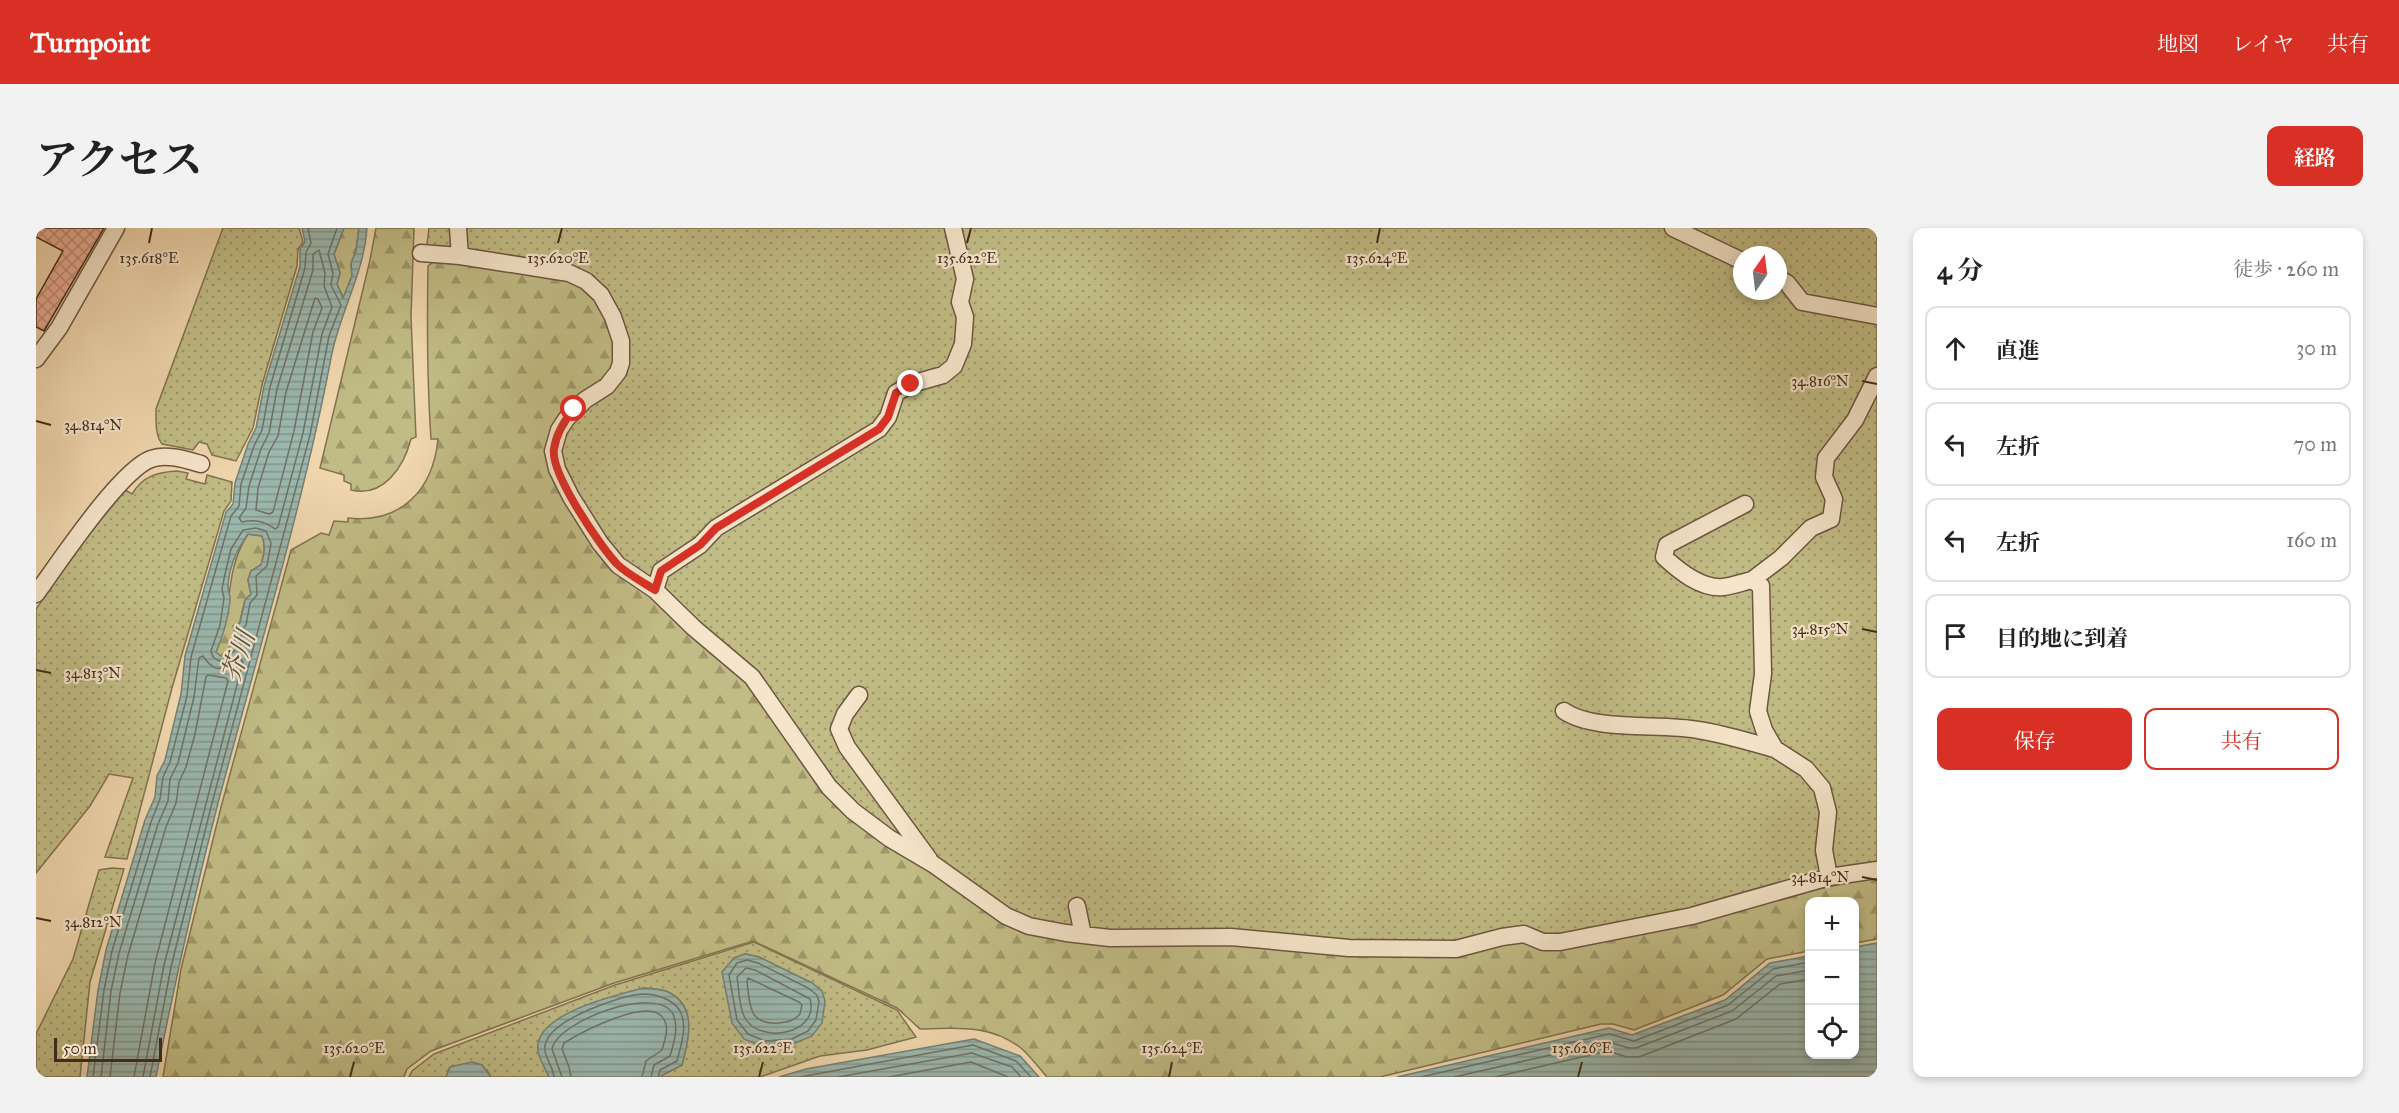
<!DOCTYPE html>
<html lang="ja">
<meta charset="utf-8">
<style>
body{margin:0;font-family:"IM FELL Great Primer","Noto Serif JP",serif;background:#f2f2f2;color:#222}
.controls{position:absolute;right:18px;bottom:18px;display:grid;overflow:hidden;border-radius:12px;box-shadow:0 3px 9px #0003}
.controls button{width:54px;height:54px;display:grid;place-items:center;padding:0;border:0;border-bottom:2px solid #e0e0e0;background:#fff;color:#222;font:30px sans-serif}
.compass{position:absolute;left:1697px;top:18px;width:54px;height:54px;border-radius:50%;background:#fff;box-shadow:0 3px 9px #0003;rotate:14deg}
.scale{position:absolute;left:18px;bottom:15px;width:108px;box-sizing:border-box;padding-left:6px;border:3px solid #442b1b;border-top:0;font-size:16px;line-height:21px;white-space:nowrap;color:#442b1b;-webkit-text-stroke:4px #f5e5ca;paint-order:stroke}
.stop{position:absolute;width:18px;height:18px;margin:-14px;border:4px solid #d93025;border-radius:50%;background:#fff}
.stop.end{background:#d93025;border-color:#fff;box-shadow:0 2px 6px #0008}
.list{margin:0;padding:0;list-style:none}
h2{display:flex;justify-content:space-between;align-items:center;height:78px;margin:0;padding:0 24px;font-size:26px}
h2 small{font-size:20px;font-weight:400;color:#767676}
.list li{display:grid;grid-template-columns:39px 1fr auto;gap:18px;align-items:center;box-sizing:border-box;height:84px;margin:0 12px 12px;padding:0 12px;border:2px solid #e0e0e0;border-radius:12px}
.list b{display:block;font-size:22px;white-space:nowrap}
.list em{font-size:20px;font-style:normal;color:#767676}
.actions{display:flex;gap:12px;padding:18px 24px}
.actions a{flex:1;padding:14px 0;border:2px solid #d93025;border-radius:12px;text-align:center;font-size:21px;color:#d93025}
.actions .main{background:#d93025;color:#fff}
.icon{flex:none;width:33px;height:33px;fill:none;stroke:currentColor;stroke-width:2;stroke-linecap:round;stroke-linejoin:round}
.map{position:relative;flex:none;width:1841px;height:849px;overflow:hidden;border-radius:12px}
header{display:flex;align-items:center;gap:36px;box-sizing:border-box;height:84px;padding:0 30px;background:#d93025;color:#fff}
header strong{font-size:28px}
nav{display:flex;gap:33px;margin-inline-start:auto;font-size:21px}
.intro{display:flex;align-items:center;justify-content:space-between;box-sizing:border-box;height:144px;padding:0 36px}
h1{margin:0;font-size:42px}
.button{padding:15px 27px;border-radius:12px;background:#d93025;color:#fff;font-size:21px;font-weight:700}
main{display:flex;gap:36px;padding:0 36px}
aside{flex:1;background:#fff;border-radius:12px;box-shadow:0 3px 9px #0003}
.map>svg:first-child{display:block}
</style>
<header>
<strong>Turnpoint</strong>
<nav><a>地図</a><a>レイヤ</a><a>共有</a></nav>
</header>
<div class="intro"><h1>アクセス</h1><a class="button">経路</a></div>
<main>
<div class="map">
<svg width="1841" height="849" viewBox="0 0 1841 849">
<defs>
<pattern id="grass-dots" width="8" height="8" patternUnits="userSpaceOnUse" patternTransform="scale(1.5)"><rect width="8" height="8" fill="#c1bc85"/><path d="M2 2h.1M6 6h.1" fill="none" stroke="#9e996c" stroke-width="1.8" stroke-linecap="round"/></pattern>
<pattern id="forest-firs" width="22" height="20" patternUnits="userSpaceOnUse" patternTransform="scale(1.5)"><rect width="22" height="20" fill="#c1bc85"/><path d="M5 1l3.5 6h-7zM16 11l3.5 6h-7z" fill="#9e996c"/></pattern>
<pattern id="water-rules" width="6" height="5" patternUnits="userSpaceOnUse" patternTransform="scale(1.5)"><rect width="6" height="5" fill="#9bb8af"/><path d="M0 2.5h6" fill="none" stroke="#80968e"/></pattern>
<pattern id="building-cross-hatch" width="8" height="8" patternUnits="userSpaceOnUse" patternTransform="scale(1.5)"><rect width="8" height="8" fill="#e8ac92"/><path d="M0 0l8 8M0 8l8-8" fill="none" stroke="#be8c76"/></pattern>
</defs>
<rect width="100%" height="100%" fill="#f0d7ae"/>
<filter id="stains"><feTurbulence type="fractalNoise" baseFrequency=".00333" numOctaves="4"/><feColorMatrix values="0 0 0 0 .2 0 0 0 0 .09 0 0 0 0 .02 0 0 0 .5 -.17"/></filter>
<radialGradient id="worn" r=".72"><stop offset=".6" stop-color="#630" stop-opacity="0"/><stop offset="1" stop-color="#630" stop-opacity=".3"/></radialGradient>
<!-- grass -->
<path fill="url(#grass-dots)" stroke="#827450" stroke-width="1.5" fill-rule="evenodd" d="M187 0H263L267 14 262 21 261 38 226 157 217 200 200 233 176 227 171 216 163 214 157 222 126 216C119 207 120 192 120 181Z
M393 0H1841V638L1658 682 1517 711 1423 716 1062 706 975 687 827 585 572 321 399 24 391 17ZM1706 27H1742V63H1706Z
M141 243 152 245 150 251 169 256 171 247 196 254 195 273 188 283 136 460 91 631 69 629 97 550 73 546 54 578 0 645V381L50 310 89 262 96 266C107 248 121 244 141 243Z
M76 640 88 641 54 754 44 849H0V806L37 731 63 642Z
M718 714 861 782 880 809 831 822 784 828 724 849H623L646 837C652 814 662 780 634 765 628 761 615 761 607 760L502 823 513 849H455L451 842 414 839 410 849H373L376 843 398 826 579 757ZM709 726 723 729 776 755 698 730Z"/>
<!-- forest -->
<path fill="url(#forest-firs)" stroke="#827450" stroke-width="1.5" d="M308 0H323L320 23 315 35 316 48 307 71 301 56 304 45 298 26Z
M340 0H378L375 89 380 209 375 211C368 238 348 270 315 262V256L308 253V247L284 240 334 32Z
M400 32 545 54 573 88 581 133 514 218 565 320 712 449 787 554 981 697 1287 723 1488 711 1504 717 1841 649V711L1819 715 1818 674H1774L1773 723 1731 731 1687 767 1598 802 1577 796H1565L1344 849H1011C1003 840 995 829 986 821 956 796 920 800 884 801L861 780 717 713 578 755 395 823 371 841 368 849H127L145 741 185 579 255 322 285 305 293 307 298 293 312 294V290C365 296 397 262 402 211H395C391 153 391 95 392 38Z
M212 306 226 308C230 318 228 327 225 337L215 343 212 352 215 366 209 372 199 414 185 428 180 424C199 381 186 347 212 306Z"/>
<!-- water -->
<path fill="url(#water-rules)" stroke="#788074" stroke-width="1.5" fill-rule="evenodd" d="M266 0H308L298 26 304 45 301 56 307 70 316 48 315 35 320 23 323 0H331C328 46 303 86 295 130 266 282 220 430 181 579 158 669 138 758 120 849H51L62 762 70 722 109 592 119 569 121 548 129 532 145 466 149 428 190 284 197 276 199 255 212 216 220 200 228 158 264 38V21L269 14ZM212 306 226 308C230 318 228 327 225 337L215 343 212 352 215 366 209 372 204 395 197 398C203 412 196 418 185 428L180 424C187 408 192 391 194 373 195 368 192 364 192 359 193 340 201 321 212 306Z
M1841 715V849H1361L1573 800 1596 807 1689 772 1734 735 1773 728 1774 826H1818L1819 719Z
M709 726 723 729 776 755 786 763 789 773 786 795 776 808 757 816 727 819 708 811 696 795 686 744 698 730Z
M607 760C615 761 628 761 634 765 662 780 652 814 646 837L623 849H513C510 841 503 832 502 823 496 786 581 767 607 760Z
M938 811 984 828 1003 849H743L770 841Z
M436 834 446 837 455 849H410L414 839Z"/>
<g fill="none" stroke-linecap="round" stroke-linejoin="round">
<!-- shore -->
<path stroke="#707265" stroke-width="1.5" d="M283 22 289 45 288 58 296 79 286 106 267 205 242 299 239 301C229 293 218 291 206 294L203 290 210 280 213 258 225 221 233 205 241 161 277 42V26Z
M279 70 282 71 286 80 277 104 258 203 237 284 233 286 220 282 222 260 233 224 242 208 250 164Z
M220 300 230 303 235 315 231 338 220 348 221 367 214 375 210 397 206 402 204 417 189 432 183 433 177 429 175 423 184 397 188 370 186 361 189 346 195 321 207 302Z
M711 732 722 735 772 760 781 767 783 774 780 792 772 803 756 811 729 813 712 806 701 792 693 747 701 735Z
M710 740 719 742 774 771C784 806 724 817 709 790 703 780 703 762 701 749Z
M712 750 763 774 766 777 764 786C758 793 751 794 743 795 712 797 714 777 711 753Z
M57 849 68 762 76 723 115 594 124 571 127 549 134 534 151 468 155 429 195 288 203 278 205 256 218 218 226 202 234 159 269 40 270 24 275 15 272 0
M65 849 75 763 83 725 122 596 132 573 134 551 142 535 158 469 163 430 167 428C181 449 188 439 204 430L207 434 128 737 107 849
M74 849 84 765 92 727 130 599 140 575 143 554 150 539 159 506 170 449 172 447 190 450 192 453 119 735 98 849
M114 849 135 739 175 579 274 207 293 108 305 77 295 57 297 45 292 26 301 0
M518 849C517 837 505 826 510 814 518 791 584 767 607 766 620 766 637 771 644 783 652 798 645 817 641 833L624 842 622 849
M526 849 516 821C521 793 621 756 637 786 643 799 638 815 634 828L618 837 615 849
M535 849 533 839 526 821 528 815C544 805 613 768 627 790 634 799 629 811 626 822L610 833 606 849
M764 849 937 817 980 833 995 849
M802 849 936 825 976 839 985 849
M853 849 935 834 972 849
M1385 849 1573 806 1598 813 1692 777 1737 741 1774 734
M1418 849 1572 814 1593 820H1600L1696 783 1740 748 1774 742
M1459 849 1572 823 1591 829H1603L1700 791 1744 756 1774 751"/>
</g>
<!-- building -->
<path fill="url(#building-cross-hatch)" stroke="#442b1b" stroke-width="1.5" d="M4 0H68L8 103 0 99V71L27 23 0 9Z"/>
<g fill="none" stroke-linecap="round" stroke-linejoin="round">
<!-- minor casing -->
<g stroke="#6f5640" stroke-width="19">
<path id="minor" d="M422 0 424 28 533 45 550 53 565 67 577 89 585 113V135L582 144 571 158 549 172 531 190 523 202 517 223 521 241 535 269 564 315 582 337 619 362 658 400 716 449 793 559 817 583 853 610 897 636 970 688 993 698 1030 705 1074 710 1195 709 1313 720 1420 721 1466 709 1488 706 1507 714H1524L1656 688 1793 649 1841 642
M1637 0 1706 33
M385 25 424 28
M1742 50 1751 55 1766 74 1841 88
M0 131 23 100 80 0
M1709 276 1631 317 1628 329C1643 343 1665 361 1687 359 1697 358 1707 354 1716 352L1725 358 1727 446 1722 483 1728 502 1739 521 1770 541 1786 560 1792 584 1788 622 1793 649
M1716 352 1745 330 1775 300 1795 291 1798 271 1788 249 1790 230 1819 192 1841 148
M619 362 625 343 664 317 680 300 843 201 852 189 860 165 875 156 907 147 918 138 927 116 929 89 924 74 929 51 917 0
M0 366C22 336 84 242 115 231 130 225 151 232 165 236
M823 467 809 486 803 501 811 519 893 631
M1528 483C1559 504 1625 495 1662 502 1688 506 1714 514 1739 521
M1041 678 1047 707"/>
</g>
<!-- minor -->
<use href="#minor" stroke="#f5e5ca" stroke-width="16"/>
</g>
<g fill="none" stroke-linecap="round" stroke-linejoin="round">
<!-- route -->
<path stroke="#d93025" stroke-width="8" d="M538 181C528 193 520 206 518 221 514 245 564 318 581 336 591 346 607 354 619 362L625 343 664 317 680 300 843 201 852 189 860 165 875 156"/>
</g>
<!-- ticks -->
<path fill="none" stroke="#442b1b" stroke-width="2" d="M113 15 116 0M522 15 526 0M931 15 935 0M1341 15 1344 0M1826 153 1841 156M0 193 15 197M1826 401 1841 404M0 442 15 445M1826 649 1841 652M0 690 15 693M314 849 318 834M723 849 727 834M1133 849 1136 834M1542 849 1546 834"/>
<g text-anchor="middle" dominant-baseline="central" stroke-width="4.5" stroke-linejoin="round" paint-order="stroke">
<!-- water labels -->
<g font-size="26" font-style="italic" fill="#5a4e40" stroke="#f5e5ca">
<text transform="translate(202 428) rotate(-71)">芥川</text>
</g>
</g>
<g font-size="15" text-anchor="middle" fill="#442b1b" stroke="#f5e5ca" stroke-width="4.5" stroke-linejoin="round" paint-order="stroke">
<text x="113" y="35">135.618°E</text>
<text x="522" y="35">135.620°E</text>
<text x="931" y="35">135.622°E</text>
<text x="1341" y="35">135.624°E</text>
<text x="1784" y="158">34.816°N</text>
<text x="57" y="202">34.814°N</text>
<text x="1784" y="406">34.815°N</text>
<text x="57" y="450">34.813°N</text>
<text x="1784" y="654">34.814°N</text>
<text x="57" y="699">34.812°N</text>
<text x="318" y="825">135.620°E</text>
<text x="727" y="825">135.622°E</text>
<text x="1136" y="825">135.624°E</text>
<text x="1546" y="825">135.626°E</text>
</g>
<rect width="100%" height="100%" filter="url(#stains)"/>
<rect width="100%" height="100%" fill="url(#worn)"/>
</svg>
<div class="controls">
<button>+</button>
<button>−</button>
<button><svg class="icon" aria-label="locate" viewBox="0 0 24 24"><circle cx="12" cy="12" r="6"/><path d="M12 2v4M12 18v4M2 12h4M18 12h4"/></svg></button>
</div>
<svg class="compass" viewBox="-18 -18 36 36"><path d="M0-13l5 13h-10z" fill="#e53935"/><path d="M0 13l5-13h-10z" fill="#767676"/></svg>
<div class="scale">50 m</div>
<div class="stop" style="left:538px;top:181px"></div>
<div class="stop end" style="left:875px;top:156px"></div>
</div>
<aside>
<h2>4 分<small>徒歩 · 260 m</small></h2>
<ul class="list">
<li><svg class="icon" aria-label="ahead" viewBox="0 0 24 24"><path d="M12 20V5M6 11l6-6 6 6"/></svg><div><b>直進</b></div><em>30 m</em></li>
<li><svg class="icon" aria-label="left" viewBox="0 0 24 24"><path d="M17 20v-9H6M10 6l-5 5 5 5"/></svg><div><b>左折</b></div><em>70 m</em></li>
<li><svg class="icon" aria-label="left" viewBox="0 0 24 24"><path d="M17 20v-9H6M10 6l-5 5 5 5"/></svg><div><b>左折</b></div><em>160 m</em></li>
<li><svg class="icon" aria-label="arrive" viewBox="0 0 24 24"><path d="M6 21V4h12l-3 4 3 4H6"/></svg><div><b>目的地に到着</b></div></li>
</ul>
<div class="actions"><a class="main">保存</a><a>共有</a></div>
</aside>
</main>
